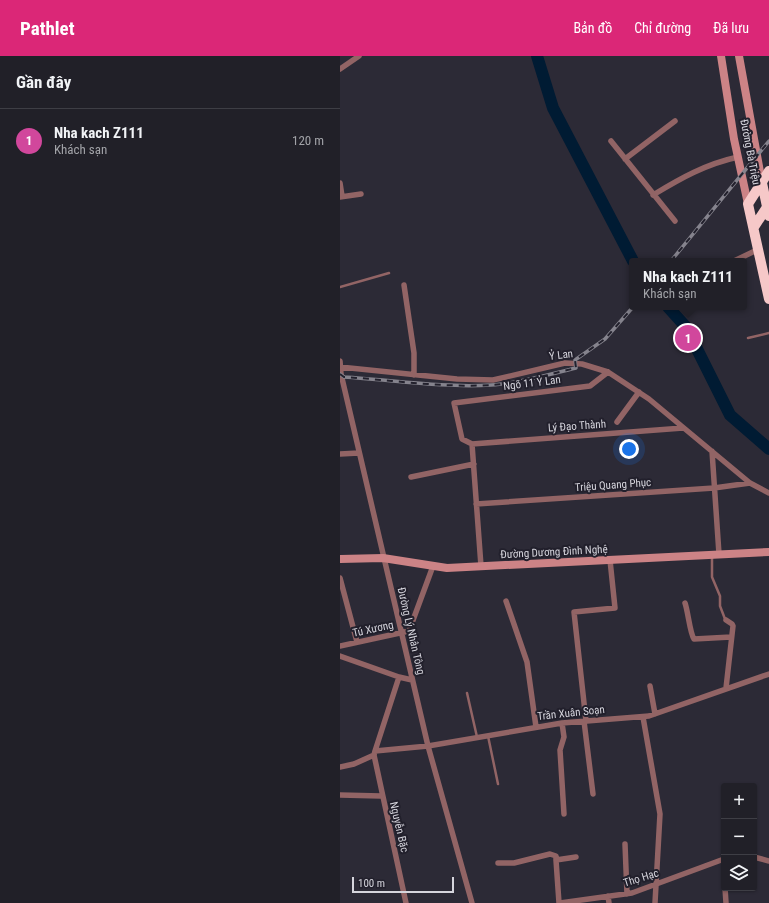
<!DOCTYPE html>
<html lang="vi">
<meta charset="utf-8">
<style>
body{margin:0;font-family:"Roboto Condensed",sans-serif;background:#292830;color:#f1f3f6}
.controls{position:absolute;right:12px;bottom:12px;display:grid;overflow:hidden;border-radius:4px;box-shadow:0 1px 3px #0004}
.controls button{width:36px;height:36px;display:grid;place-items:center;padding:0;border:0;border-bottom:1px solid #3e3e45;background:#212028;color:#f1f3f6;font:20px sans-serif}
.scale{position:absolute;left:12px;bottom:10px;width:102px;box-sizing:border-box;padding-left:4px;border:2px solid #d6d5dd;border-top:0;font-size:11px;line-height:14px;white-space:nowrap;color:#d6d5dd;-webkit-text-stroke:3px #22202c;paint-order:stroke}
.you{position:absolute;left:289px;top:393px;width:14px;height:14px;margin:-10px;border:3px solid #fff;border-radius:50%;background:#1a73e8;box-shadow:0 0 0 6px #1a73e833}
.badge{display:grid;place-items:center;width:26px;height:26px;border-radius:50%;background:#db2777;color:#fff;font-size:13px;font-weight:700}
.pin{position:absolute;translate:-50% -50%;border:2px solid #fff;box-shadow:0 1px 4px #0006}
.popup{position:absolute;left:289px;top:202px;width:118px;height:52px;box-sizing:border-box;display:grid;place-content:center;border-radius:4px;background:#212028;filter:drop-shadow(0 1px 3px #0005);font-size:13px;white-space:nowrap;color:#a2a3a8}
.popup b{font-size:15px;color:#f1f3f6}
.popup::after{content:'';position:absolute;left:50%;top:100%;margin-left:-8px;border:8px solid transparent;border-top-color:#212028}
.list{margin:0;padding:0;list-style:none}
h2{display:flex;justify-content:space-between;align-items:center;height:52px;margin:0;padding:0 16px;font-size:17px}
h2 small{font-size:13px;font-weight:400;color:#a2a3a8}
.list li{display:grid;grid-template-columns:26px 1fr auto;gap:12px;align-items:center;box-sizing:border-box;height:64px;padding:0 16px;border-top:1px solid #3e3e45}
.list b{display:block;font-size:15px;white-space:nowrap}
.list p{margin:0;font-size:13px;white-space:nowrap;color:#a2a3a8}
.list em{font-size:13px;font-style:normal;color:#a2a3a8}
.icon{flex:none;width:22px;height:22px;fill:none;stroke:currentColor;stroke-width:2;stroke-linecap:round;stroke-linejoin:round}
.map{position:relative;flex:none;width:429px;height:847px;overflow:hidden}
header{display:flex;align-items:center;gap:24px;box-sizing:border-box;height:56px;padding:0 20px;background:#db2777;color:#fff}
header strong{font-size:19px}
nav{display:flex;gap:22px;margin-inline-start:auto;font-size:14px}
main{display:flex}
aside{flex:1;background:#212028}
.map>svg:first-child{display:block}
</style>
<header>
<strong>Pathlet</strong>
<nav><a>Bản đồ</a><a>Chỉ đường</a><a>Đã lưu</a></nav>
</header>
<main>
<aside>
<h2>Gần đây<small></small></h2>
<ul class="list">
<li><span class="badge" style="background:#d1479c">1</span><div><b>Nha kach Z111</b><p>Khách sạn</p></div><em>120 m</em></li>
</ul>
</aside>
<div class="map">
<svg width="429" height="847" viewBox="0 0 429 847">
<rect width="100%" height="100%" fill="#2c2a36"/>
<g fill="none" stroke-linecap="round" stroke-linejoin="round">
<!-- river -->
<path stroke="#001b33" stroke-width="12" d="M197 0 213 52 293 205
M328 251 346 271 390 359 429 393"/>
<!-- lane -->
<path stroke="#926465" stroke-width="2.5" d="M0 231 49 217
M408 282 429 277
M372 501V521L380 540V550L385 563
M127 637 137 681
M148 680 158 728"/>
<!-- street -->
<path stroke="#926465" stroke-width="5.5" d="M0 13 19 0
M271 85 335 165
M285 103 335 65
M0 127 2 140
M313 139C341 122 366 108 398 101
M0 141 21 138
M394 205 419 193
M64 229 74 297V319
M0 305 1 318 88 690 132 847
M0 311 117 323 153 324 225 307 242 308 268 316 309 343 410 427 429 437
M268 316 250 330 114 347 122 383 132 388 343 372
M277 366 299 336
M132 388 141 510
M372 395 379 498
M0 398 19 397
M71 421 134 408
M136 448 374 432 410 427
M0 522 17 586
M166 545 187 606 196 671
M345 547C348 555 350 578 354 583L391 581
M386 564 392 568 393 570 386 632
M0 590 69 575 93 510
M0 600 59 621 72 624
M310 630 315 658
M303 661 320 758 315 847
M244 665 253 738
M246 665 234 556 275 552 270 504
M222 667 224 681 220 694 224 758
M35 695 59 621
M34 699 66 847
M0 711 14 708 34 699 35 695 88 690 222 667 309 660 429 618
M0 739 41 740
M285 788 287 838
M414 801 429 805
M158 807H174L210 798 216 800V804
M385 832 386 847
M268 840 269 847
M219 847 216 804 236 801
M220 847 292 837 384 803"/>
<!-- secondary -->
<path stroke="#cc8386" stroke-width="8" d="M381 0 394 83 408 148
M399 0 422 127
M0 503 43 502 107 512 429 496"/>
<!-- highway -->
<path stroke="#f6c8c8" stroke-width="10" d="M429 115 408 148 429 243
M422 127 429 160
M414 171 429 148"/>
<!-- rail casing -->
<g stroke="#85838d" stroke-width="3.5">
<path id="rail" d="M331 205 429 85
M0 318 4 321C53 324 103 332 151 329 177 328 210 318 236 312L235 304 265 283 293 251"/>
</g>
<!-- rail -->
<use href="#rail" stroke="#22202c" stroke-width="2" stroke-dasharray="6" stroke-linecap="butt"/>
</g>
<g text-anchor="middle" dominant-baseline="central" stroke-width="4" stroke-linejoin="round" paint-order="stroke">
<!-- street labels -->
<g font-size="11" fill="#d6d5dd" stroke="#22202c">
<text transform="translate(410 96) rotate(79)">Đường Bà Triệu</text>
<text transform="translate(221 299) rotate(-7)">Ỷ Lan</text>
<text transform="translate(192 327) rotate(-7)">Ngõ 11 Ỷ Lan</text>
<text transform="translate(237 370) rotate(-4)">Lý Đạo Thành</text>
<text transform="translate(273 429) rotate(-4)">Triệu Quang Phục</text>
<text transform="translate(214 496) rotate(-3)">Đường Dương Đình Nghệ</text>
<text transform="translate(33 573) rotate(-12)">Tú Xương</text>
<text transform="translate(71 575) rotate(77)">Đường Lý Nhân Tông</text>
<text transform="translate(231 657) rotate(-6)">Trần Xuân Soạn</text>
<text transform="translate(59 771) rotate(77)">Nguyễn Bặc</text>
<text transform="translate(301 822) rotate(-17)">Thọ Hạc</text>
</g>
</g>
</svg>
<div class="controls">
<button>+</button>
<button>−</button>
<button><svg class="icon" aria-label="layers" viewBox="0 0 24 24"><path d="M12 4l9 5-9 5-9-5zM3 14l9 5 9-5"/></svg></button>
</div>
<div class="scale">100 m</div>
<div class="you"></div>
<div class="pin badge" style="left:348px;top:282px;background:#d1479c">1</div>
<div class="popup"><b>Nha kach Z111</b>Khách sạn</div>
</div>
</main>
